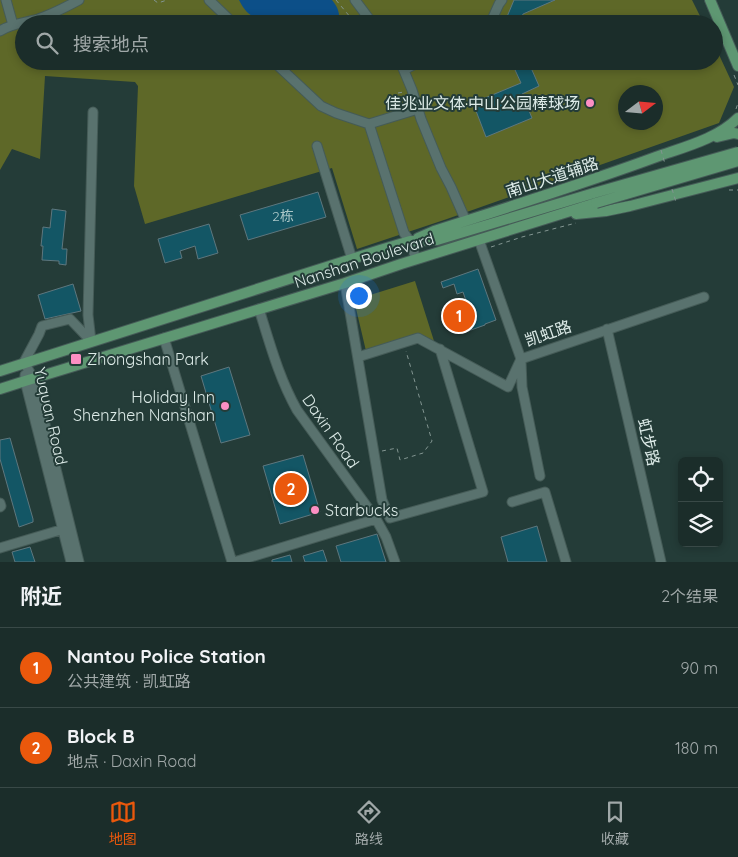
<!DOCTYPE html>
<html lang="zh">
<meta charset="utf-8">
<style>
body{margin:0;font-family:Quicksand,"Noto Sans SC",sans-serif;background:#283936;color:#f1f3f6}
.controls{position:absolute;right:15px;bottom:15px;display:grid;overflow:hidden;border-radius:8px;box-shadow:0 2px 8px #0003}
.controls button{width:45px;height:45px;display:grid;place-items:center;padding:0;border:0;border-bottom:1px solid #394947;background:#1b2d2a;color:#f1f3f6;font:25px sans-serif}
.compass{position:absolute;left:618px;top:85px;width:45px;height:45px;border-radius:50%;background:#1b2d2a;box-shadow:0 2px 8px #0003;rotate:74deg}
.you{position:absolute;left:358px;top:295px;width:18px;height:18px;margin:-12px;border:4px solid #fff;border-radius:50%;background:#1a73e8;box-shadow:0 0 0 8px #1a73e833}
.badge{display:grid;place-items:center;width:32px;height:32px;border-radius:50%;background:#ea580c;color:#fff;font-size:16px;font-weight:700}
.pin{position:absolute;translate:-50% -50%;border:2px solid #fff;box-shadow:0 1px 5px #0006}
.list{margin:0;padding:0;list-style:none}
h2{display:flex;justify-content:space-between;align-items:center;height:65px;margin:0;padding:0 20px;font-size:21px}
h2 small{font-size:16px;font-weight:400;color:#a0a8a8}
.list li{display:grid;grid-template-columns:32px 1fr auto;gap:15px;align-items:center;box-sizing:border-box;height:80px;padding:0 20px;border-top:1px solid #394947}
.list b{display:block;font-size:19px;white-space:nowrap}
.list p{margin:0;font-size:16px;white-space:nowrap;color:#a0a8a8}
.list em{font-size:16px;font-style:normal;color:#a0a8a8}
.icon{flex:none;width:28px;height:28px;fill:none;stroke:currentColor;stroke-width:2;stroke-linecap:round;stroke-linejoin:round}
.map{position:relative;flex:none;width:738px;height:562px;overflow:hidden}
.search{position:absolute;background:#1b2d2a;box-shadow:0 2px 8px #0003;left:15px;right:15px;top:15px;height:55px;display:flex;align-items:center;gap:12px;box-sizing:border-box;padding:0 18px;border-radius:28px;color:#a0a8a8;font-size:19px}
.sheet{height:225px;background:#1b2d2a}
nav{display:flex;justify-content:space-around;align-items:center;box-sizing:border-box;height:70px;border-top:1px solid #394947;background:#1b2d2a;font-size:14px;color:#a0a8a8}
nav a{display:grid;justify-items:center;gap:2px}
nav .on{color:#ea580c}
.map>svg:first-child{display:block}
</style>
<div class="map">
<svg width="738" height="562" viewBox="0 0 738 562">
<rect width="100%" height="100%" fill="#243c38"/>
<!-- green -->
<path fill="#5e6828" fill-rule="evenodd" d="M0 0H692L704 24H24V61H714V44L734 87 719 123 447 219 357 249 332 168 145 224 134 186 138 86 135 82 45 76 40 159 12 149 0 170ZM626 92H656V122H626Z
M415 281 434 341 418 334 366 351 354 300Z"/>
<!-- water -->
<path fill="#0c4f88" d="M239 0H332C338 7 341 15 338 24H268C262 17 261 19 253 16 247 14 242 6 239 0Z"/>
<!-- building -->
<path fill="#135665" stroke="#5e777e" d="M514 0H555L523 14 519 24H504Z
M511 61H528L539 86 522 94 532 118 486 137 473 103 521 83Z
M318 192 326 217 248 240 240 215Z
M52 209 66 211 62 249H67L66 265 59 264V261L42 260 43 246H41L43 227 50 228Z
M209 224 218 253 198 259 195 246 180 251 182 258 165 263 158 239Z
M478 269 496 320 485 324V325L468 331 464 321 472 318 463 292 457 294 454 284 443 288 441 282Z
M73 284 81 311 45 319 38 295Z
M229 367 250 435 221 443 201 376Z
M10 438 33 519V522L19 527 0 459V440Z
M303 455 320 512 280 524 263 466Z
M537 526 547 562H508L501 537Z
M377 534 386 562H341L336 546Z
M30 547 35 562H15L12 552Z
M323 550 327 562H305L303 556Z
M290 555 292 562H272V560Z"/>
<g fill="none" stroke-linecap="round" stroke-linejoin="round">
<!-- minor casing -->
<g stroke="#455b57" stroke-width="11">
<path id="minor" d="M6 0 13 25
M209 0 234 24
M355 0 373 24
M490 24 499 4 502 0
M0 31C12 23 25 23 38 19 53 14 66 7 79 0
M273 61 321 106 336 113 369 124 418 109
M400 61 412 90 421 119 441 168 451 187 466 221
M404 70 421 61
M369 124 404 233 410 241 416 259
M317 146 352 259
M479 240 521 359 704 297
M345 283 382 500 390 518 483 492 440 349
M259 309C270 344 279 378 297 410L376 519 386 537 395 562
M607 329 661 562
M164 338 232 562
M91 341 88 315 93 112
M358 357 418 338 508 387 521 359
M521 361 522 387 540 476
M24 362 33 378 37 392 79 562
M24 362 39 334 42 326 70 319 91 341
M25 375V381L71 562
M512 502 545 492 566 562
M0 503 1 506 0 507
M0 548 67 528
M234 562 376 519"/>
</g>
<!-- major casing -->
<g stroke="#455b57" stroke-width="12">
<path id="major" d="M710 0 738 66
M717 137 734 133 738 134
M576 214 606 211 630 206 738 178
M418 238 434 231C509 207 583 184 656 157 684 147 717 139 738 118
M0 371 380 250 410 241 437 240 594 193
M0 389 25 381 345 283 401 264 596 203"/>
</g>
<!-- path -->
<path stroke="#829591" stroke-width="1" stroke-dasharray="4 4" stroke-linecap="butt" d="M154 0 158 3 167 0
M336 0 356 24
M307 63 313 61
M734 75 738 85
M398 93 404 92
M736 109 738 103
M729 190H738
M491 247 522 237 576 223
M382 451 397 448 400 460 423 453 432 441 406 351"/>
<!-- minor -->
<use href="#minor" stroke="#59726e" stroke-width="9"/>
<!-- major -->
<use href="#major" stroke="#5e9772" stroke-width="10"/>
<!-- major-bridge casing -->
<g stroke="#455b57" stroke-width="12" stroke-linecap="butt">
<path id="major-bridge" d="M594 193 738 152
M596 203 738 161"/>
</g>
<!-- path-bridge -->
<path stroke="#829591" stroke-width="1" stroke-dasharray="4 4" stroke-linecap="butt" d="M661 150 665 164
M672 189 676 202"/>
<!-- major-bridge -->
<use href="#major-bridge" stroke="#5e9772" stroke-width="10"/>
</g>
<!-- markers -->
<g fill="#fc8fc3" stroke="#243c38" stroke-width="2">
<circle cx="590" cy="103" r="5"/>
<rect x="70" y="353" width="12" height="12" rx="2.5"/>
<circle cx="225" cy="406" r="5"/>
<circle cx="315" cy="510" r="5"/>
</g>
<g text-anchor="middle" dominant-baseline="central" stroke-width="4" stroke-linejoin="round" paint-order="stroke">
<!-- number labels -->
<g font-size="14" fill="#aac6c7">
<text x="283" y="216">2栋</text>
</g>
<!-- poi labels -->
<g font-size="16" fill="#ddebe8" stroke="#243c38" text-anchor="end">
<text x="580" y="103">佳兆业文体·中山公园棒球场</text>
<text x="87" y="359" text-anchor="start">Zhongshan Park</text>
<text x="215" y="397">Holiday Inn<tspan x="215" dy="18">Shenzhen Nanshan</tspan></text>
<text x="325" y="510" text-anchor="start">Starbucks</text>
</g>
<!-- street labels -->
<g font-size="16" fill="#ddebe8" stroke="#243c38">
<text transform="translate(552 177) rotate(-18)">南山大道辅路</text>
<text transform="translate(364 260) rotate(-18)">Nanshan Boulevard</text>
<text transform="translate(548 333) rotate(-19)">凯虹路</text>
<text transform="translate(51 416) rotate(77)">Yuquan Road</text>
<text transform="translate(331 431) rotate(55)">Daxin Road</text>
<text transform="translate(649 442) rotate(77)">虹步路</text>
</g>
</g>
</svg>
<div class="controls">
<button><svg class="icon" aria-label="locate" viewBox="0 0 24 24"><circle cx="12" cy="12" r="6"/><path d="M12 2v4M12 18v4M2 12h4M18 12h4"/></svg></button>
<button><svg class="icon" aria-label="layers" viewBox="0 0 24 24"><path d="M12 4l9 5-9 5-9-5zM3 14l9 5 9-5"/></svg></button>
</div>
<svg class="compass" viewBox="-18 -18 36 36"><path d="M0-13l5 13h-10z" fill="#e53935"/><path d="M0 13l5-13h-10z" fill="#a0a8a8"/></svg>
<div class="you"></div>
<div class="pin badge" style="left:459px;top:316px">1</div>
<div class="pin badge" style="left:291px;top:489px">2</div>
<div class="search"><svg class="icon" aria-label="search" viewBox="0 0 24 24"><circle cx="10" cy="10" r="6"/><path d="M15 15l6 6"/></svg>搜索地点</div>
</div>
<section class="sheet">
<h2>附近<small>2个结果</small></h2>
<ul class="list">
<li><span class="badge">1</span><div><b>Nantou Police Station</b><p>公共建筑 · 凯虹路</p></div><em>90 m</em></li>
<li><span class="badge">2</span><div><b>Block B</b><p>地点 · Daxin Road</p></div><em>180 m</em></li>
</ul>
</section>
<nav>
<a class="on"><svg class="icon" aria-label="map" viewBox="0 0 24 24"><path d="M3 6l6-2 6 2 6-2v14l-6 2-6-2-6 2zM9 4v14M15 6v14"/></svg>地图</a>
<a><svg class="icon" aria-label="directions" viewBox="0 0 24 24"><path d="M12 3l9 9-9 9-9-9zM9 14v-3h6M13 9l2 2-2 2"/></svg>路线</a>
<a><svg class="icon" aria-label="saved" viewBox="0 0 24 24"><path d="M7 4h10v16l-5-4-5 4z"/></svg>收藏</a>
</nav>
